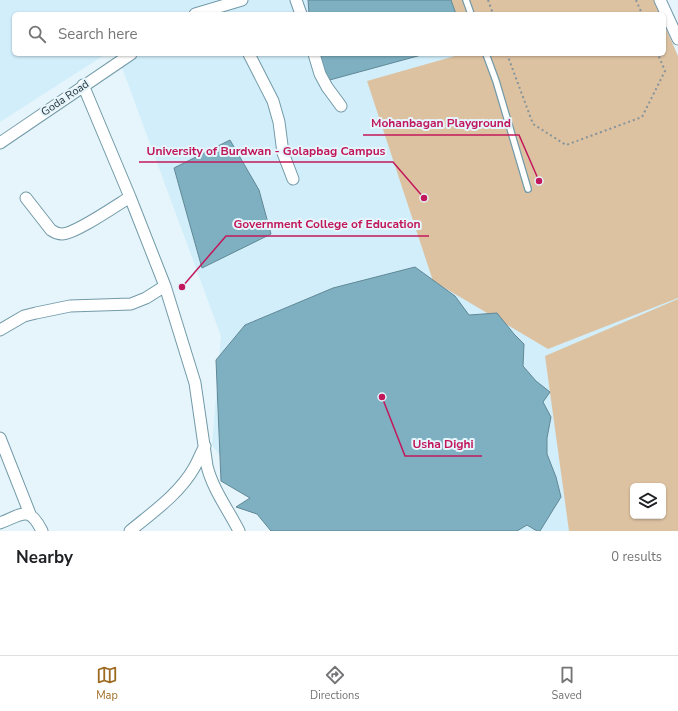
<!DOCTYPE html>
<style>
body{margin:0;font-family:"Nunito Sans",sans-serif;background:#f6f6f6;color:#202124}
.controls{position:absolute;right:12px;bottom:12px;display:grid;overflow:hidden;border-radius:6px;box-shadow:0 1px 3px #0004}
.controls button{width:36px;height:36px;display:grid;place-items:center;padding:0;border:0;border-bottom:1px solid #e0e0e0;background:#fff;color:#202124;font:20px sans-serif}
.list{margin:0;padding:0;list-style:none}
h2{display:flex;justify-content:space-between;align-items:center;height:52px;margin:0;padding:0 16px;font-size:17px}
h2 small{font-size:13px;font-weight:400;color:#757577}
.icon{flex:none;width:22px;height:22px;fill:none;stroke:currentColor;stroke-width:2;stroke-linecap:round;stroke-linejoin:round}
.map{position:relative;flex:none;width:678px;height:531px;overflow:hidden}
.search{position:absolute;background:#fff;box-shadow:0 1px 3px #0004;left:12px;right:12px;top:12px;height:44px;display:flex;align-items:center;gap:10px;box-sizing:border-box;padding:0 14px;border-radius:6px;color:#757577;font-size:15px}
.sheet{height:124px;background:#fff}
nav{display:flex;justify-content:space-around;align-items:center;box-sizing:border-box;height:56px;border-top:1px solid #e0e0e0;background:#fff;font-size:11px;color:#757577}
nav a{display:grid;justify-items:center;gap:2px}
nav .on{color:#9e6b22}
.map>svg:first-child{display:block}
</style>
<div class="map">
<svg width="678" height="531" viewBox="0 0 678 531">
<rect width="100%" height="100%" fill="#e5f5fb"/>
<!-- built -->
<path fill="#d1eefa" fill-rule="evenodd" d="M0 0H653L659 14H14V54H106L0 122Z
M117 54H664L678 59V531H277L212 445 221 336ZM633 486H663V516H633Z"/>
<!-- green -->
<path fill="#ddc2a2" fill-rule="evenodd" d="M451 0H654L660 14H456Z
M664 24 678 56V298L548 349 433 281 367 81 462 54H664Z
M678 299V531H569L545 356ZM633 486H663V516H633Z"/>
<!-- water -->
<path fill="#7eb0c1" stroke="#618896" d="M308 0H451L456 14H309Z
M318 54H425L326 81Z
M230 140 259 190 271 234 202 268 174 168Z
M415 267 455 296 469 315 497 313 514 334 524 344 523 366 536 381 550 392 543 402 551 417 547 438V454L556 477 561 497 540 531H537L527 525 517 531H271L257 514 236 507 250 498 221 481 216 360 245 325 333 288Z"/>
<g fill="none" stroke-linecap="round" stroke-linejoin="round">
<!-- service casing -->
<g stroke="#739aa8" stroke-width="8">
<path id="service" d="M466 0 471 14
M486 54 496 81 528 189"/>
</g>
<!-- minor casing -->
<g stroke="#739aa8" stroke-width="13">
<path id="minor" d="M296 0 301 14
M660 0 678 39
M195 14 242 0
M249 54 273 101 279 122 283 153 293 179
M314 54 320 74 327 87 341 106
M83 85 130 197 165 286 195 383 207 466C213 490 228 509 239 531
M0 143 131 54
M26 198 51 230C54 232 58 234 62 234 75 234 117 205 130 197
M0 330 24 316 36 313 70 306 131 304 146 298 165 286
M0 438 30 514
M0 523C23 514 29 505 42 531
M130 531C153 512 179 494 194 468 198 461 201 453 205 446"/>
</g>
<!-- path -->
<path stroke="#84949a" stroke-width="2" stroke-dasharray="2 3" stroke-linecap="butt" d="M488 0 493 14
M636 0 642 14
M507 54 533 124 566 145 642 117 665 71 658 54"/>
<!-- service -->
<use href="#service" stroke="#fff" stroke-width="5.5"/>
<!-- minor -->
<use href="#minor" stroke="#fff" stroke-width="11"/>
</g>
<g text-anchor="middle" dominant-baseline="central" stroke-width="4" stroke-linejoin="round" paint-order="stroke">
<!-- street labels -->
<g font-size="11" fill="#1c2c32" stroke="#e5f5fb">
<text transform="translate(65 98) rotate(-34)">Goda Road</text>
</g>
</g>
<!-- callouts -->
<path fill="none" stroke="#c2185b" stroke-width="1.5" d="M539 181L519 135H363M424 198L393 162H139M182 287L226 236H429M382 397L405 456H482"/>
<g fill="#c2185b" stroke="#e5f5fb" stroke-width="1.5">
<circle cx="539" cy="181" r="4"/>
<circle cx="424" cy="198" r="4"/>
<circle cx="182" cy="287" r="4"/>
<circle cx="382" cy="397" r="4"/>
</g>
<g font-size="12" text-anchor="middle" font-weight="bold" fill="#c2185b" stroke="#e5f5fb" stroke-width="4" stroke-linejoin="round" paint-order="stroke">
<text x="441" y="127">Mohanbagan Playground</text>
<text x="266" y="155">University of Burdwan - Golapbag Campus</text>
<text x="327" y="228">Government College of Education</text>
<text x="443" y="448">Usha Dighi</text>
</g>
</svg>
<div class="controls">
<button><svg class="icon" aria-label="layers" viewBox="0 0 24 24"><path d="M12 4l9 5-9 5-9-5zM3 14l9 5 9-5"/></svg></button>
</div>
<div class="search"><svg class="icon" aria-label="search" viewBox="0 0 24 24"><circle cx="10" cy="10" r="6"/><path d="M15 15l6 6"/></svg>Search here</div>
</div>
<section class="sheet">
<h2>Nearby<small>0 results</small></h2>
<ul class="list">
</ul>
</section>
<nav>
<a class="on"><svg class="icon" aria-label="map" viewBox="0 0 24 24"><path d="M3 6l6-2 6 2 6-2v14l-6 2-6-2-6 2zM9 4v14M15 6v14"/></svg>Map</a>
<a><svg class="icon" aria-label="directions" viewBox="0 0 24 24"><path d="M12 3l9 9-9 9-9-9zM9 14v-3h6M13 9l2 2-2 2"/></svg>Directions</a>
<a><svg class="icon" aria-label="saved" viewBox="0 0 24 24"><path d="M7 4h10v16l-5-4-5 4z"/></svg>Saved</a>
</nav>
